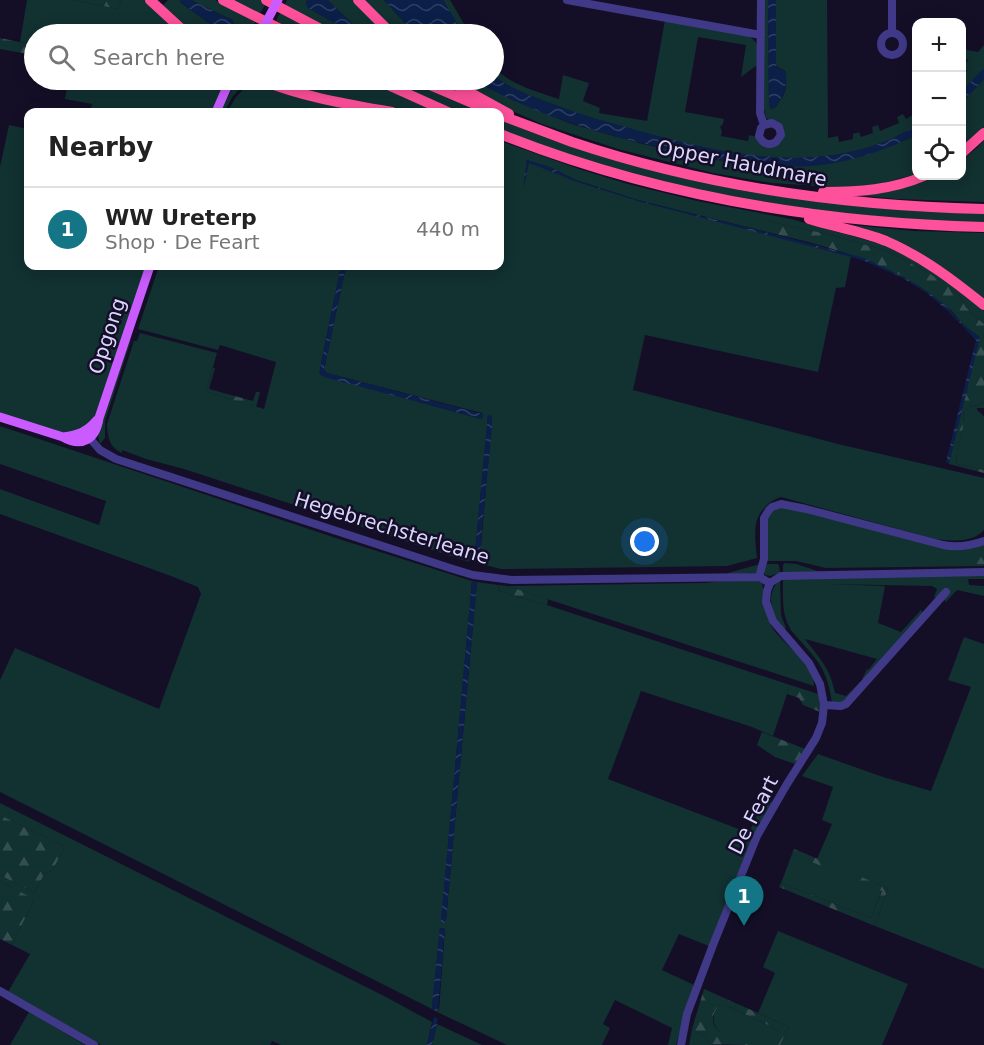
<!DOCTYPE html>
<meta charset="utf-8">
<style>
body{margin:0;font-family:"DejaVu Sans",sans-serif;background:#f6f6f6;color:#222}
.controls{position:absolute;right:18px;top:18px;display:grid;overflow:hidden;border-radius:12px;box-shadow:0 3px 15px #0003}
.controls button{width:54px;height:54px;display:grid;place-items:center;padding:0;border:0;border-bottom:2px solid #e0e0e0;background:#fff;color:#222;font:30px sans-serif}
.you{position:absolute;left:645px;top:542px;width:21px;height:21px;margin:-15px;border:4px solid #fff;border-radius:50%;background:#1a73e8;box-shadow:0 0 0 9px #1a73e833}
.badge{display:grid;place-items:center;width:39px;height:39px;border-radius:50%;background:#137585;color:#fff;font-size:20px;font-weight:700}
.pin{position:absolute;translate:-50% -50px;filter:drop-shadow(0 2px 3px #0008)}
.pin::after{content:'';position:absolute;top:32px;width:21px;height:18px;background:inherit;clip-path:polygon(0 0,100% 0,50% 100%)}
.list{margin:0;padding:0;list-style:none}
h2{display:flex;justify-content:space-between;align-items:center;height:78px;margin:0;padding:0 24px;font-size:26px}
h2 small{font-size:20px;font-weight:400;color:#767676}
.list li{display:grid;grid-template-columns:39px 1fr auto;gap:18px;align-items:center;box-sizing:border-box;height:84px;padding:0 24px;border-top:2px solid #e0e0e0}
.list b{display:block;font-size:22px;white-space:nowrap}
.list p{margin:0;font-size:20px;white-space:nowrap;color:#767676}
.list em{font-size:20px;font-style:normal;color:#767676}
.icon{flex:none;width:33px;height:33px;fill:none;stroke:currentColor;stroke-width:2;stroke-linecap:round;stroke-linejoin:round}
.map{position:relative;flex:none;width:984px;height:1045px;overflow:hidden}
.search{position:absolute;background:#fff;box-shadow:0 3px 15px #0003;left:24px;top:24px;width:480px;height:66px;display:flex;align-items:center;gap:15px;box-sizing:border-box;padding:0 21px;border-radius:33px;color:#767676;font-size:22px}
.panel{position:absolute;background:#fff;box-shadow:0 3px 15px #0003;left:24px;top:108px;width:480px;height:162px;border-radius:12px}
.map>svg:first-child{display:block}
</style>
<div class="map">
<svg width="984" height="1045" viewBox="0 0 984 1045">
<defs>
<pattern id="forest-firs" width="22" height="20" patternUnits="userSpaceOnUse" patternTransform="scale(1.5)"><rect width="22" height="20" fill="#123131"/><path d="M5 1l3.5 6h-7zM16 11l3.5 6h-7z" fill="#344e50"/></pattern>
<pattern id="water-waves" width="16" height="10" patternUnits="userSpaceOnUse" patternTransform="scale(1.5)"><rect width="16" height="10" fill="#0b1f49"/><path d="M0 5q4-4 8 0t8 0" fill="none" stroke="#2e3f64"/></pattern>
</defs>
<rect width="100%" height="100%" fill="#140f27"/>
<!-- green -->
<path fill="#123131" d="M27 0H73L118 9 121 0H148L184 34H34V45L20 42Z
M153 0H158L163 5 168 0H180L181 3 223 33 230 31 234 23 232 20 191 0H215L256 21 249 34H191Z
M229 0H260L266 3 259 15Z
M287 0H307L306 2 308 8 349 31 328 0H355L390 34H381L370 26 363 33 364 34H343L328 29 285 5Z
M361 0H384L415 34H395Z
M443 0H450L470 34H463Z
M763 0H768L769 105 771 109 776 107C778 102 782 99 784 94 787 88 786 80 786 73L784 70 776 66V0H827L828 138 838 136 839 142 853 139V134L859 132 861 137 873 133 872 127 878 125 880 131 899 123 897 117 903 114 906 119 916 113V126C822 183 710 152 611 124 588 117 565 109 542 100 525 94 508 87 494 76V67C510 85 536 91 559 99L563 75 589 83 583 101 600 108 599 113 647 121 665 20 749 35 757 44V65L741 77 746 45 698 37 685 112 724 119 723 124 720 127 722 131 721 136 748 141 749 135 757 137 761 143 782 139 766 117 764 109Z
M281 11 323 34H297L275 23Z
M984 45V68L962 91V77L967 71 963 68 968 60 962 56V49L978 52Z
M984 79V127L962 149V102Z
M68 80H156L204 90 207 84V80H228L211 112H90L92 104 65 99Z
M242 80H249L233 96 224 112H220L235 84Z
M253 80 272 89 288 95 381 112H227L236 97Z
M266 80H320L345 88 349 86V81L346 80H368L440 112H402L317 96Z
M384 80H410L485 112H457Z
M450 80H474L507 97 534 109 572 124 603 133 643 144 716 160 795 166 901 142 916 135V174L873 186 833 187 772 183 713 173 618 149 542 124 494 103Z
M500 118 696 180 984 212V222L929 221 811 210 694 189 573 157 500 130Z
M9 125 28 129V266H147L96 416 79 432 60 433 0 414V167Z
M984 140V202L897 199 855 195 928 179 934 176H962V160L978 147Z
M500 141 579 169 628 184 697 201 791 219 881 244 903 254 940 276 984 311V324L972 314 965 306 960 296 925 271 895 255 877 248 827 234 772 222 754 221 751 228 638 200 576 180 552 168 527 160 524 186 529 162 575 181 638 201 851 256 845 287 836 288 818 372 645 335 633 390 838 444 984 478V530C973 543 951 541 935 539L781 497C770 500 758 512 756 524 754 535 756 547 757 558L727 566 501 569 477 563 480 558 492 417 488 416 474 562 466 561 184 469 146 459 122 450V453C110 448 107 437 107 424L134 341H137L140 333 217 353 206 392 264 409 276 362 220 345 218 350 138 329 159 266H341L320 368 321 375 481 419 483 416 482 413 327 373 324 370 346 266H500Z
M852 225 914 231 984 233V302L951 275Z
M130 339 131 340 105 421V438L100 444 98 436 101 424Z
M984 401V408H977V410L984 416V470L957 464C954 450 963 438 963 424 964 419 963 415 964 409L966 410 968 407 982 404Z
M0 426 342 540 472 581 441 923 446 920 477 582 498 585V587L499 591 547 605 790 685 773 736 752 727 641 691 608 779 749 833 764 799 772 802 760 824 709 946 679 934 662 970 694 985 676 1045H668L672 1028 615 1000 603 1024 610 1028 602 1045H507L435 1011 439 1010 445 929 443 928H440L432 1009 0 792V680L15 648 159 709 201 594 198 587 171 576 0 514V489L99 525 106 501 0 464Z
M786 506 937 547 984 543V560L966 564H984V566L826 568 796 561H766L765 525 771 510Z
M785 563 796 564 824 573H783V565Z
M760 564 756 573 728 574V573Z
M767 564H778L779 566 780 573 770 576 765 575 764 571Z
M984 575V579H968L969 585 984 586V596L957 590 946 602 944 599 934 597 937 589 932 586 826 584 885 586 878 623 901 632 921 610 923 613 865 680 862 679 867 669 868 670 877 659 805 639C819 658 830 667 835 693L846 696 860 682 862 683C852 695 849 704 832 703 828 675 822 665 804 645 798 638 790 631 787 622 782 610 783 594 783 580L784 579Z
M780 580 781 615 786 628 784 629C781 626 777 622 775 617 769 605 769 589 780 580Z
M726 581H757L762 583C766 598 763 614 773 629 785 645 815 666 814 686L507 586 704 583Z
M964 637 984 644V969L875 926 888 888 817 859 832 824 822 820 833 787 802 776 818 754 883 777 931 791 971 687 948 680Z
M0 803 386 997 432 1022 427 1045H281L272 1041 270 1045H101L8 992 30 954 12 945 33 902 31 898 0 881V875L34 893 45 873 52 871 65 847 0 815Z
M792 854 882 890 871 918 781 883Z
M778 931 908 984 882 1045H780L789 1027 758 1013 775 973 763 967Z
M720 1004H723L768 1025 777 1030C779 1036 778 1042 772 1045 764 1045 755 1045 748 1045 728 1041 701 1026 720 1004Z
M29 1012 85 1045H10Z
M437 1024 482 1045H432Z
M692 1029 706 1038 709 1044 725 1045H689Z"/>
<!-- forest -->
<path fill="url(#forest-firs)" d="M73 0H121L118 9Z
M0 38 34 45V55L0 49Z
M156 80H207L204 90Z
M754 220 772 222 827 234 877 248 895 255 925 271 941 281 960 296 965 306 972 314 984 324V401L982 404 968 407 966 410H964C963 415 964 419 963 425 963 438 954 451 957 464L984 470V473L949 464V463L979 337C975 333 969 330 965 326 958 320 954 311 946 306 890 259 821 245 751 228Z
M213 368H215L209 389 253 401 256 392H260L256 407 206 392Z
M984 556V564H966L965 557Z
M498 585 507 586 548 599 547 605 499 591Z
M790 685 818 694 820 705V712L803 705 799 698 787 694Z
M762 732 805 749 795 764 775 757 757 745Z
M0 815 65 847 52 871 45 873 34 893 0 875Z
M794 849 888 888 875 926 779 887 781 883 871 918 882 891 792 854Z
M0 881 32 898 33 902 12 945 0 939Z
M704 989 789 1027 780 1045H772L777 1039V1030L768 1025 723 1004H720C699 1029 730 1039 749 1045L709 1044 706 1038 692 1029Z"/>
<!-- water -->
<path fill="url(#water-waves)" d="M180 0H191L232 20 234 23 233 28 230 31 223 33 180 2Z
M307 0H328L355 26V30L349 31 308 8 306 4Z
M384 0H443L463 34H415Z
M768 0H776V66C779 69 783 69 786 73 786 93 785 93 774 109H771L769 105Z
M984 68V79L962 102V91Z
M494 76C508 87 525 94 542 100 565 109 588 117 612 123 710 151 822 183 916 126V135C884 151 848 163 812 166 762 169 711 159 663 148 598 133 532 114 474 80H494Z
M320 80H346L351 83 345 88Z
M527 160 552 168 576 180 638 200 781 236 864 258 904 277 928 292 946 306 964 325 980 338 949 463 946 462 976 340 948 311 927 293 901 277 862 260 638 201 575 181 529 163 523 187Z
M341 266H346L324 370 327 373 483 414 482 419 324 377 319 374Z
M488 415 492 416V428L482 529 480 558 479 562 477 563 474 562Z
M472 581 477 582 446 920 444 924 441 923V919Z
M440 928 445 929 438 1010 435 1011 432 1009V1005Z
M434 1017 438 1019 432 1045H427Z"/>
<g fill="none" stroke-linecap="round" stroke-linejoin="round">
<!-- minor -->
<path stroke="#403987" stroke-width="8" d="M567 0 761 35
M761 0 760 113 764 125 761 128 759 136C763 144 769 146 776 142L781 135 779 127 772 123 764 125
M892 0V33
M881 44a11 11 0 1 1 22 0a11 11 0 1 1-22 0Z
M87 435 100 450 116 459 453 569 473 575 512 580 759 577 770 583 781 576 984 572
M759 577 764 559V518L769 510 772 507 781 504 806 509 943 545C957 548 970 546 984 541
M824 705 841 706 846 704 946 592
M0 991 94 1045
M681 1045 687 1014 713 945 757 836 787 784 816 738 822 723 824 705 820 684 809 663 773 621 766 602 767 591 770 583"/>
<!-- major -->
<path stroke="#ca5cff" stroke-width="9" d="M253 34 255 31
M216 112 230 80
M0 417 63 437C82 448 96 439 99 418L150 266
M63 437C78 435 87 432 97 420"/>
<!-- highway -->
<path stroke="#ff509b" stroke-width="10" d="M150 0 187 34
M223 0 290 34
M266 0 330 34
M358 0 392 34
M261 80C303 97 347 104 392 112
M377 80 448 112
M418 80 493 112
M447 80 509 114
M500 115C524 124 548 133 572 142 703 186 846 206 984 209
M500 134C653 195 819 223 984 227
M962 153 984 133
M823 192C859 192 891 190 924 176
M809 219C835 227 861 231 886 241 923 257 953 280 984 305"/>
<!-- major-bridge -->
<path stroke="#ca5cff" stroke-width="9" d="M260 34 278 0"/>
</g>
<g text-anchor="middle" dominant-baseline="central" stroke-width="5" stroke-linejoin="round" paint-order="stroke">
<!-- street labels -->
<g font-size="20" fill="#dbd5ff" stroke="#140f27">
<text transform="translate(742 163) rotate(11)">Opper Haudmare</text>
<text transform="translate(107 336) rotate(-72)">Opgong</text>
<text transform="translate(392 528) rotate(17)">Hegebrechsterleane</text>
<text transform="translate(753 815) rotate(-63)">De Feart</text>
</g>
</g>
</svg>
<div class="controls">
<button>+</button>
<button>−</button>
<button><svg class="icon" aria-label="locate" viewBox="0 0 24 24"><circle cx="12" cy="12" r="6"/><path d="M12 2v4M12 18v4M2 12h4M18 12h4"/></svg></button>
</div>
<div class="you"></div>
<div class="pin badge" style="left:744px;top:926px">1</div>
<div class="search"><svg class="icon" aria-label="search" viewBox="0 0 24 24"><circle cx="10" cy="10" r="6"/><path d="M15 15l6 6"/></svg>Search here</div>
<section class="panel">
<h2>Nearby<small></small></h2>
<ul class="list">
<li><span class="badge">1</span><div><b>WW Ureterp</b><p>Shop · De Feart</p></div><em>440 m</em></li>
</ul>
</section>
</div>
